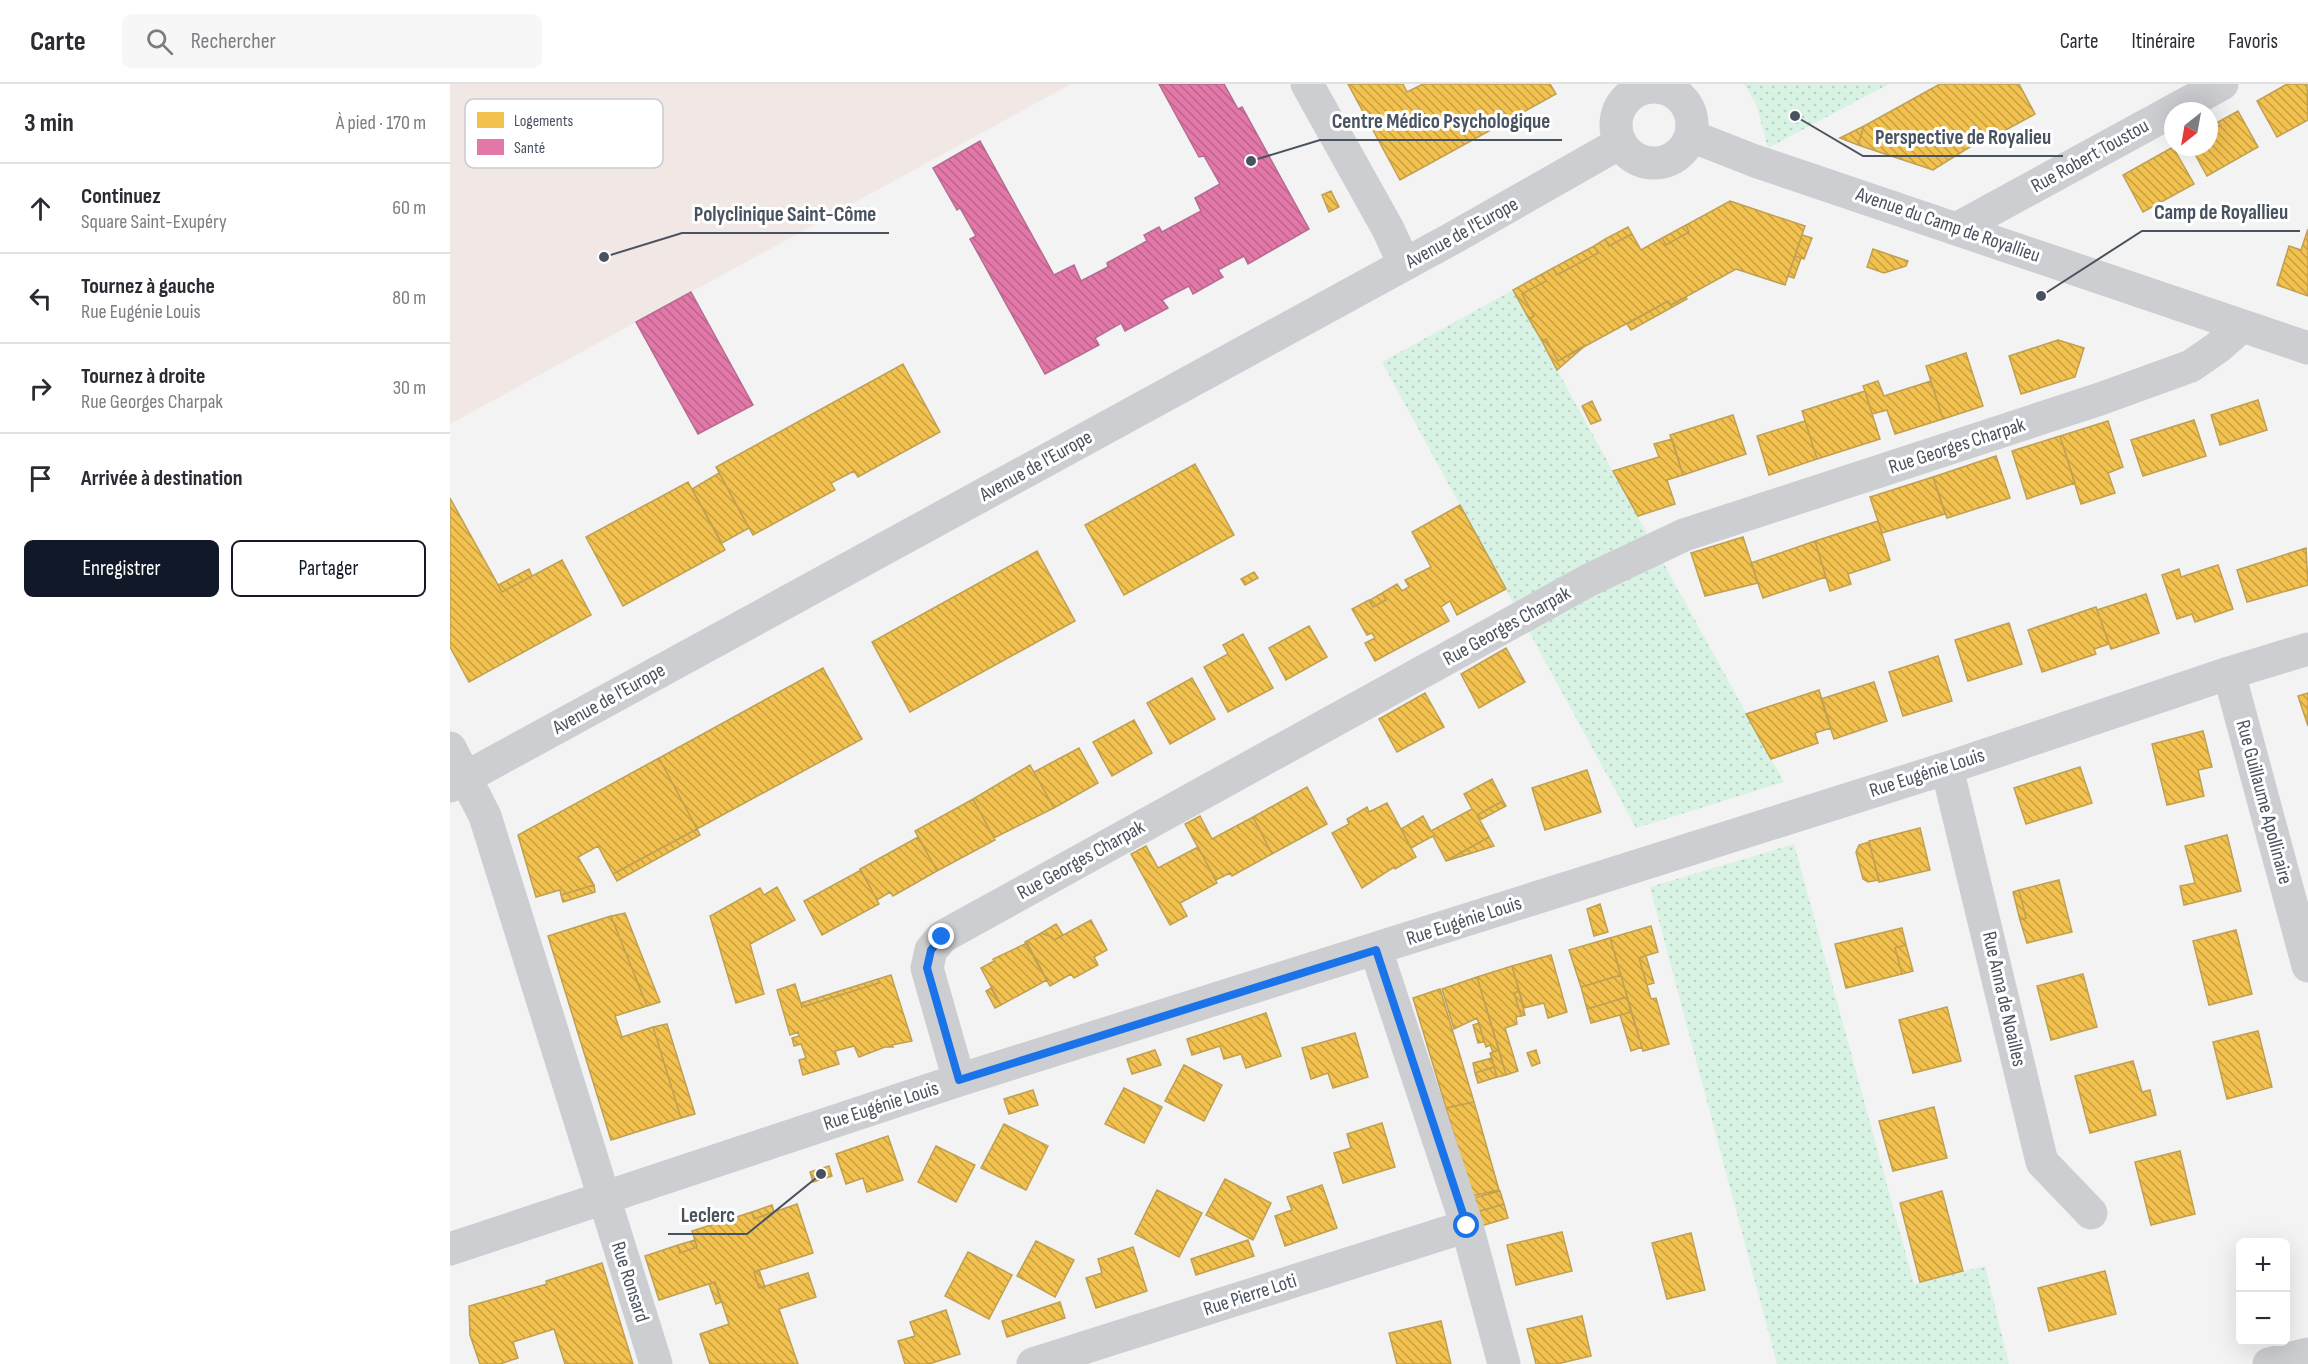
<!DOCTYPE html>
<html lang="fr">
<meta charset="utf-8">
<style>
body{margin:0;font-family:"Sofia Sans Condensed",sans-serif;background:#f7f7f7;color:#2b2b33}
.controls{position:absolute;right:18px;bottom:18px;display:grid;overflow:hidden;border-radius:9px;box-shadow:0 6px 24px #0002}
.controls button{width:54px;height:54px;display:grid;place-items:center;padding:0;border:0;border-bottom:2px solid #e1e1e2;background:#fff;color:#2b2b33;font:30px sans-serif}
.compass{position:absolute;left:1714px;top:18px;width:54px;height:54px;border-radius:50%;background:#fff;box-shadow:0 6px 24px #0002;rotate:211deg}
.stop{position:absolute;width:18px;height:18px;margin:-14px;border:4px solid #1a73e8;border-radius:50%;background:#fff}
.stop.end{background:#1a73e8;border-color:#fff;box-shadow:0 2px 6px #0008}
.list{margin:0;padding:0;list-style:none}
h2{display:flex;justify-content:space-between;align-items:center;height:78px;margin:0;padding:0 24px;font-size:26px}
h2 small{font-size:20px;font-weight:400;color:#7c7c81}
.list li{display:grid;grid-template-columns:39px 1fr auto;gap:18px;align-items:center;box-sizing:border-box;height:90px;padding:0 24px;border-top:2px solid #e1e1e2}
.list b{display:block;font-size:22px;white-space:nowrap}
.list p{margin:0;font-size:20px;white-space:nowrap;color:#7c7c81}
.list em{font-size:20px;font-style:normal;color:#7c7c81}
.actions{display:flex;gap:12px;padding:18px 24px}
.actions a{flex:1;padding:14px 0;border:2px solid #111827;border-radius:9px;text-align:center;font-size:21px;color:#111827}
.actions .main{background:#111827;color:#fff}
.icon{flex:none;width:33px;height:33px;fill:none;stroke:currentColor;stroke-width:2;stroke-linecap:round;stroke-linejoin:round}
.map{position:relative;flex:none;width:1858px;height:1280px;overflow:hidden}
header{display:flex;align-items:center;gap:36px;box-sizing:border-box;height:84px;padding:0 30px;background:#fff;border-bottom:2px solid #e1e1e2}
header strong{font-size:28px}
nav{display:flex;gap:33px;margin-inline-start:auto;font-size:21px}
.search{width:420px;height:54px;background:#f7f7f7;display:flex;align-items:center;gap:15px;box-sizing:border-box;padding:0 21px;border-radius:9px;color:#7c7c81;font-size:22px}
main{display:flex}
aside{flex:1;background:#fff}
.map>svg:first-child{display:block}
</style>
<header>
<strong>Carte</strong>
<div class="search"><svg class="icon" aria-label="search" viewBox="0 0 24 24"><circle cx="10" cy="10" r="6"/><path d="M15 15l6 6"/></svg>Rechercher</div>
<nav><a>Carte</a><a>Itinéraire</a><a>Favoris</a></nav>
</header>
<main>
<aside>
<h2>3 min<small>À pied · 170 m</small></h2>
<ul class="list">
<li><svg class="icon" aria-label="ahead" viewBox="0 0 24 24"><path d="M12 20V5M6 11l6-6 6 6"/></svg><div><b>Continuez</b><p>Square Saint-Exupéry</p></div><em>60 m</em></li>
<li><svg class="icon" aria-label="left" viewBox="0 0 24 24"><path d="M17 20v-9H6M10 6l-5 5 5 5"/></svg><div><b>Tournez à gauche</b><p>Rue Eugénie Louis</p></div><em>80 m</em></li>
<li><svg class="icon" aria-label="right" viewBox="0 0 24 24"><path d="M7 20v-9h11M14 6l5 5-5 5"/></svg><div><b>Tournez à droite</b><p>Rue Georges Charpak</p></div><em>30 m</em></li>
<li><svg class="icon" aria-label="arrive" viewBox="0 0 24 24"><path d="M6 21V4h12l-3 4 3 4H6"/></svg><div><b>Arrivée à destination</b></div></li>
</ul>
<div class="actions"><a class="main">Enregistrer</a><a>Partager</a></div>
</aside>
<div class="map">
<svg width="1858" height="1280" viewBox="0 0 1858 1280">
<defs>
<pattern id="green-dots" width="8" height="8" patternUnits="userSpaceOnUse" patternTransform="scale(1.5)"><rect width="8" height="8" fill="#d8f2e4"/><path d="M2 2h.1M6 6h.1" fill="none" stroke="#bbd1c6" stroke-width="1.8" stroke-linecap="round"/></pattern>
<pattern id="homes-back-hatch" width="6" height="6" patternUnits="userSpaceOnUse" patternTransform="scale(1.5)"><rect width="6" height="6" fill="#f2c14e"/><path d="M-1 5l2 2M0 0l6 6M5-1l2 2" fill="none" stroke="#c69f44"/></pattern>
<pattern id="health-back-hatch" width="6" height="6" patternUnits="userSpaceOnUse" patternTransform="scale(1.5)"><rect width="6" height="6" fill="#e377a8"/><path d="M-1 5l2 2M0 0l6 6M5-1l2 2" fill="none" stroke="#ba648c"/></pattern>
</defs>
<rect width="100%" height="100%" fill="#f3f3f3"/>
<!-- medical -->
<path fill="#f1e7e5" d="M0 0H621L0 340Z"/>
<!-- green -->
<path fill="url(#green-dots)" d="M1294 0H1439L1318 64 1306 20Z
M1063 206 1334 698 1186 744 932 278Z
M1344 760 1464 1200 1535 1182 1559 1280H1327L1200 803Z"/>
<!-- homes -->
<path fill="url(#homes-back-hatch)" stroke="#bfa053" stroke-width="1.5" d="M898 0H953L957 8 973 0H1100L1106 10 950 96Z
M1490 0H1569L1585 30 1532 59 1531 56 1483 86 1408 61 1414 42Z
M1837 0H1857L1858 36 1827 53 1807 17Z
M1788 27 1808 63 1757 92 1741 63H1759V47L1770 41 1768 38Z
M1414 42 1408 61 1390 54Z
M1723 63 1744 100 1693 128 1673 91Z
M881 107 889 123 879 128 872 111Z
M1280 117 1355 142 1335 201 1286 185 1221 221 1218 217 1108 277 1096 255 1092 257 1079 235 1084 232 1072 210 1096 197 1092 190 1103 184 1107 191 1148 169 1144 162 1155 155 1159 162 1182 150 1191 166 1212 154 1216 161 1239 148 1236 141Z
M1236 141 1239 148 1216 161 1212 154Z
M1178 143 1182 150 1159 162 1155 155Z
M1858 145V212L1827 201 1839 162 1851 166Z
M1352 151 1362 154 1354 175 1345 172Z
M1144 162 1148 169 1107 191 1103 184Z
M1423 165 1458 177 1456 182 1434 189 1417 183Z
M1345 172 1351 174 1344 194 1338 192Z
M1092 190 1096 197 1072 210 1084 232 1079 235 1063 206Z
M1236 213 1237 215 1181 246 1177 240 1218 217 1221 221Z
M1096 255 1108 277 1136 261 1107 286 1092 257Z
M1608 256 1634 264 1625 293 1571 310 1559 272Z
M1516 269 1533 322 1493 335 1476 282Z
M453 280 490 348 408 393 404 387 381 399 385 406 303 451 266 383Z
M1428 297 1434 312 1481 297 1493 335 1445 350 1437 326 1422 330 1415 307 1413 302Z
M1415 307 1430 355 1367 375 1352 327Z
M1808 316 1817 346 1770 361 1761 331Z
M1142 317 1151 336 1141 340 1132 322Z
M1283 331 1296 370 1233 391 1220 351Z
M1744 336 1756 372 1693 392 1681 356Z
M1355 337 1367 375 1319 391 1307 352Z
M1658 337 1673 383 1658 389 1665 409 1631 420 1610 352Z
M1610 352 1625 399 1577 415 1562 367Z
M1222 355 1233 391 1217 396 1225 420 1188 432 1163 387 1209 373 1204 360Z
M1546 372 1560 414 1497 434 1483 393Z
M745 380 784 451 674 511 635 441Z
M269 389 299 444 272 459 242 405Z
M1483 393 1495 430 1432 449 1420 413Z
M238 398 275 466 173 522 136 453Z
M0 414 52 508 112 476 141 531 19 598 0 563Z
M1010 421 1056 505 1007 531 1000 517 991 523 999 537 925 577 915 559 925 554 922 549 917 551 902 525 919 516 923 523 936 516 932 509 947 500 952 507 959 503 955 496 981 483 962 448Z
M1428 437 1440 476 1398 490 1401 500 1380 507 1365 457Z
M1293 453 1308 499 1255 512 1241 469Z
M1365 457 1376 493 1313 514 1301 479Z
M1856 464 1858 501 1797 518 1787 486Z
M587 467 625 537 460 628 422 558Z
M1768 481 1783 525 1745 538 1742 530 1727 535 1712 491 1729 485 1731 493Z
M79 485 82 492 52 508 48 501Z
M804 488 808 494 795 501 791 495Z
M932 509 936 516 923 523 920 516Z
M1696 510 1709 549 1661 565 1647 526Z
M1646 523 1659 560 1644 565 1646 570 1592 588 1578 546Z
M1559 539 1572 580 1518 597 1505 556Z
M859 542 877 573 836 596 819 564Z
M793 550 823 604 778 628 754 583 778 570 773 561Z
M1056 564 1075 598 1029 624 1011 590Z
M1488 572 1502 617 1453 632 1439 588Z
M373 584 412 655 247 745 209 674Z
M742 594 765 635 720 660 697 619Z
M1424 598 1437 637 1384 655 1371 615Z
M1369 606 1381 644 1365 649 1368 659 1321 675 1296 630Z
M975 609 994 643 947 668 929 635Z
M1858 609V642L1848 612Z
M684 636 702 669 662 692 643 658Z
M1753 647 1762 683 1748 686 1754 712 1717 721 1702 660Z
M629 664 648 699 604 724 584 688Z
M209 674 247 745 163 790 148 762 128 773 144 801 111 811 110 806 86 813 68 751Z
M580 681 604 724 544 754 523 715Z
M1630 683 1642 719 1576 740 1564 704Z
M1137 686 1151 728 1095 746 1082 704Z
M1042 695 1053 717 1027 731 1039 753 996 777 983 752 961 764 951 745 973 732 981 747 1022 725 1014 710Z
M857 703 877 740 822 770 803 733Z
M523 715 545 756 487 787 465 747Z
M1053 717 1056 722 1030 736 1027 731Z
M937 719 966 773 945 785 944 783 912 804 882 749 899 740 897 735 917 723 919 728Z
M750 732 762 755 803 733 822 770 782 792 780 789 766 796 735 740Z
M1470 744 1480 786 1429 798 1419 757Z
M247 745 250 751 167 797 163 790Z
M1777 751 1791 807 1734 821 1730 802 1745 799 1735 762Z
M468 753 487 787 443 812 440 808 427 816 410 785Z
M1039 753 1044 762 996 777Z
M1419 758 1429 796 1418 798 1413 795 1406 768 1409 761Z
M696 762 708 784 748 763 767 799 730 819 737 832 720 841 681 770Z
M411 786 429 820 372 851 354 817Z
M1609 796 1622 848 1577 859 1570 836 1576 834 1569 806Z
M144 801 145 808 113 818 111 811Z
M327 803 345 836 300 860 314 910 286 919 260 832 310 804 314 811Z
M1569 806 1576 834 1570 836 1563 808Z
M1150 820 1158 848 1144 852 1137 825Z
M175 829 210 918 197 922 161 832Z
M161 832 197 922 165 932 172 953 203 943 231 1034 161 1056 98 852Z
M641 836 657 866 644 873 648 881 624 894 621 890 600 902 575 858 591 849 602 853 604 856Z
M606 840 613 851 604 856 602 853 591 849Z
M1201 842 1208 868 1189 874 1201 915 1206 914 1219 960 1193 967 1160 854Z
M1452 844 1456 861 1445 864 1452 890 1396 904 1385 860Z
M1786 846 1802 910 1759 921 1743 857Z
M1160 854 1171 891 1131 903 1119 866Z
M577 859 597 896 551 921 531 884 544 877 543 875Z
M1456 861 1463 887 1452 890 1445 864Z
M1101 871 1117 928 1098 934 1094 919 1074 924 1062 882Z
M1196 872 1204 899 1197 901 1189 874Z
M1062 882 1069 907 1064 909 1071 932 1066 933 1067 940 1055 944 1068 987 1056 991 1027 893Z
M1633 890 1647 943 1601 956 1587 902Z
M441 891 462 957 442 961 443 963H435L409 973 404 962 385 967 389 980 353 991 349 976 356 974 351 960 344 962 342 954 349 952 348 948 340 951 327 906 345 900 352 923 429 899 428 895Z
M1171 891 1177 913 1137 925 1131 903Z
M1027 893 1049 966 1043 968 1040 961 1036 963 1027 934 1004 945 992 905Z
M428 895 429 899 352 923 351 919Z
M541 904 551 921 545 924 536 907Z
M990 905 1024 1018 996 1024 963 914Z
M1069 907 1075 931 1071 932 1064 909Z
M1177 913 1181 928 1141 939 1137 925Z
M1497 923 1511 977 1463 989 1449 936Z
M1181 928 1192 963 1181 967 1170 931Z
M816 929 831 972 796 984 791 970 774 975 770 962 742 971 737 955Z
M1029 939 1034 958 1028 959 1023 941Z
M217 940 245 1030 231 1034 203 943Z
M1808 947 1822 1003 1777 1015 1763 958Z
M905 949 918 993 883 1004 878 989 861 995 852 964Z
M705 966 711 981 682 990 677 975Z
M1049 966 1056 991 1047 993 1040 969Z
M1086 966 1090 979 1082 982 1077 969Z
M1042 974 1044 983 1025 989 1023 979Z
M1683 977 1692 1008 1700 1006 1706 1031 1640 1049 1625 992Z
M734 981 772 1001 754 1037 715 1017Z
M1044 983 1047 993 1028 999 1025 989Z
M674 1004 712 1023 694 1059 655 1040Z
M583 1006 588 1021 559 1030 554 1015Z
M1024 1018 1049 1106 1022 1112 996 1024Z
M1484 1023 1497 1074 1443 1087 1429 1037Z
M932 1039 945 1083 893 1099 884 1069 901 1064 897 1050Z
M554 1040 598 1062 576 1106 531 1084Z
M438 1052 453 1096 417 1108 413 1094 396 1100 386 1070Z
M486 1062 525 1081 506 1118 468 1098Z
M1730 1067 1745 1130 1701 1141 1685 1078Z
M379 1082 382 1092 363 1098 360 1088Z
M775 1095 821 1119 803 1156 756 1131Z
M872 1101 887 1144 835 1162 825 1132 842 1126 837 1113Z
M707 1106 752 1129 729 1173 685 1150Z
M1050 1107 1054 1120 1027 1128 1023 1114Z
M1492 1107 1513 1187 1470 1198 1450 1119Z
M347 1120 363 1169 304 1188 309 1204 358 1189 366 1213 329 1225 348 1280H260L250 1250 279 1240 265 1198 209 1216 195 1172 228 1161 230 1169 247 1163 242 1147 302 1128 304 1135Z
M1054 1120 1058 1134 1031 1142 1027 1128Z
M322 1121 324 1128 304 1135 302 1128Z
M1112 1148 1122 1187 1066 1201 1057 1161Z
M1241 1149 1255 1206 1217 1215 1202 1159Z
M245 1156 247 1163 230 1169 228 1161Z
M798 1156 804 1172 746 1191 741 1175Z
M586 1157 624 1176 605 1213 567 1192Z
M683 1163 697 1207 646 1224 636 1194 652 1189 648 1175Z
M518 1168 562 1191 539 1235 495 1212Z
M152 1179 183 1280H115L104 1245 63 1258 68 1274 50 1280H30L20 1251 19 1222 97 1200 96 1197Z
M309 1186 315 1203 309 1204 304 1188Z
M1655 1187 1666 1230 1599 1247 1588 1204Z
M265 1198 271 1218 266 1220 259 1200Z
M610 1218 615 1234 557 1253 552 1237Z
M496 1226 510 1270 479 1280H455L448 1257 465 1252 460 1238Z
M1132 1232 1141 1272 1107 1280H1086L1077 1245Z
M991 1237 1001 1280H947L939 1249Z"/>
<!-- health -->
<path fill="url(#health-back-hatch)" stroke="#b56c92" stroke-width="1.5" d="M709 0H774L788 25 792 23 859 145 798 180 794 172 768 186 773 193 743 210 739 202 712 216 718 224 675 247 671 239 645 254 649 261 595 290 520 155 526 152 510 124 507 126 483 84 530 57 604 191 624 181 631 197 658 183 657 179 697 157 694 151 709 143 712 148 751 127 745 114 770 100 754 72 749 73Z
M241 208 303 321 248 350 186 238Z"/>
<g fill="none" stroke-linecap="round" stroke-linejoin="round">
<!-- minor -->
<path stroke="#cdced1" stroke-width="33" d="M857 0 938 145 954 180
M1166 41a38 38 0 1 1 76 0a38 38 0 1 1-76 0Z
M1241 52 1305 77 1858 264
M1508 144 1772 0
M1779 589 1858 882
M0 664 35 732 206 1280
M1497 684 1592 1078 1641 1129
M0 702 1003 154 1170 59
M926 866 1017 1142 1054 1280
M509 996 477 884 481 866 492 853 1139 496 1234 451 1650 315 1741 282 1767 264 1791 243
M0 1165 509 996 1497 684 1779 589 1858 565
M583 1280 1017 1142
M1819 1280 1858 1270"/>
</g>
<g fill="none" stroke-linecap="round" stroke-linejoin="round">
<!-- route -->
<path stroke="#1a73e8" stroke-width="8" d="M492 853 481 866 477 884 509 996 926 866 1017 1142"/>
</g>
<g text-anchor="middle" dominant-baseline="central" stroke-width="6" stroke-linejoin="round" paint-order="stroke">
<!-- street labels -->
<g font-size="20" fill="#495360" stroke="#fff">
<text transform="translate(1640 72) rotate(-29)">Rue Robert Toustou</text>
<text transform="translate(1498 141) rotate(19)">Avenue du Camp de Royallieu</text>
<text transform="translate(1012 149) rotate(-29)">Avenue de l'Europe</text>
<text transform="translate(1507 362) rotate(-18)">Rue Georges Charpak</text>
<text transform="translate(586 382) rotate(-29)">Avenue de l'Europe</text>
<text transform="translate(1057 542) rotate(-29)">Rue Georges Charpak</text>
<text transform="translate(159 615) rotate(-29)">Avenue de l'Europe</text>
<text transform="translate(1477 689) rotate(-18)">Rue Eugénie Louis</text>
<text transform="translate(1814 718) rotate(75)">Rue Guillaume Apollinaire</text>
<text transform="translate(631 776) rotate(-29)">Rue Georges Charpak</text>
<text transform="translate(1014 837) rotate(-18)">Rue Eugénie Louis</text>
<text transform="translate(1554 915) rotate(77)">Rue Anna de Noailles</text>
<text transform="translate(431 1022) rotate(-18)">Rue Eugénie Louis</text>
<text transform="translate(180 1198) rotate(72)">Rue Ronsard</text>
<text transform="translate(800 1211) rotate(-18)">Rue Pierre Loti</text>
</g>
</g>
<!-- legend -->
<rect x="15" y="15" width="198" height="69" rx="9" fill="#fff" stroke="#c8cbcf" stroke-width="1.5"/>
<rect x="27" y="28" width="27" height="16" fill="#f2c14e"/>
<rect x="27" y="55" width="27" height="16" fill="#e377a8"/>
<g font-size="16" fill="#495360">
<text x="64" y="42">Logements</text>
<text x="64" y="69">Santé</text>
</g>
<!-- callouts -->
<path fill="none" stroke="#495360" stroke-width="2" d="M801 77L870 56H1112M1345 32L1413 72H1613M1591 212L1692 147H1850M154 173L232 149H439M371 1090L297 1150H218"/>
<g fill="#495360" stroke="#fff" stroke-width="2">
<circle cx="801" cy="77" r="6"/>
<circle cx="1345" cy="32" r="6"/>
<circle cx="1591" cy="212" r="6"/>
<circle cx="154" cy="173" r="6"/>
<circle cx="371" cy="1090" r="6"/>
</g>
<g font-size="21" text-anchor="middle" font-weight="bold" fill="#495360" stroke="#fff" stroke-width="6" stroke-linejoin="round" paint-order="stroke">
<text x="991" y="44">Centre Médico Psychologique</text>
<text x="1513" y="60">Perspective de Royalieu</text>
<text x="1771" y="135">Camp de Royallieu</text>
<text x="335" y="137">Polyclinique Saint-Côme</text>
<text x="258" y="1138">Leclerc</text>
</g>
</svg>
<div class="controls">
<button>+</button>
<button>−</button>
</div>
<svg class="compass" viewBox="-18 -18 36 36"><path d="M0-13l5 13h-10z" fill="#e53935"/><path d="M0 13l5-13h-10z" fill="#7c7c81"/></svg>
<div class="stop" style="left:1017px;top:1142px"></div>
<div class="stop end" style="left:492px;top:853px"></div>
</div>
</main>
